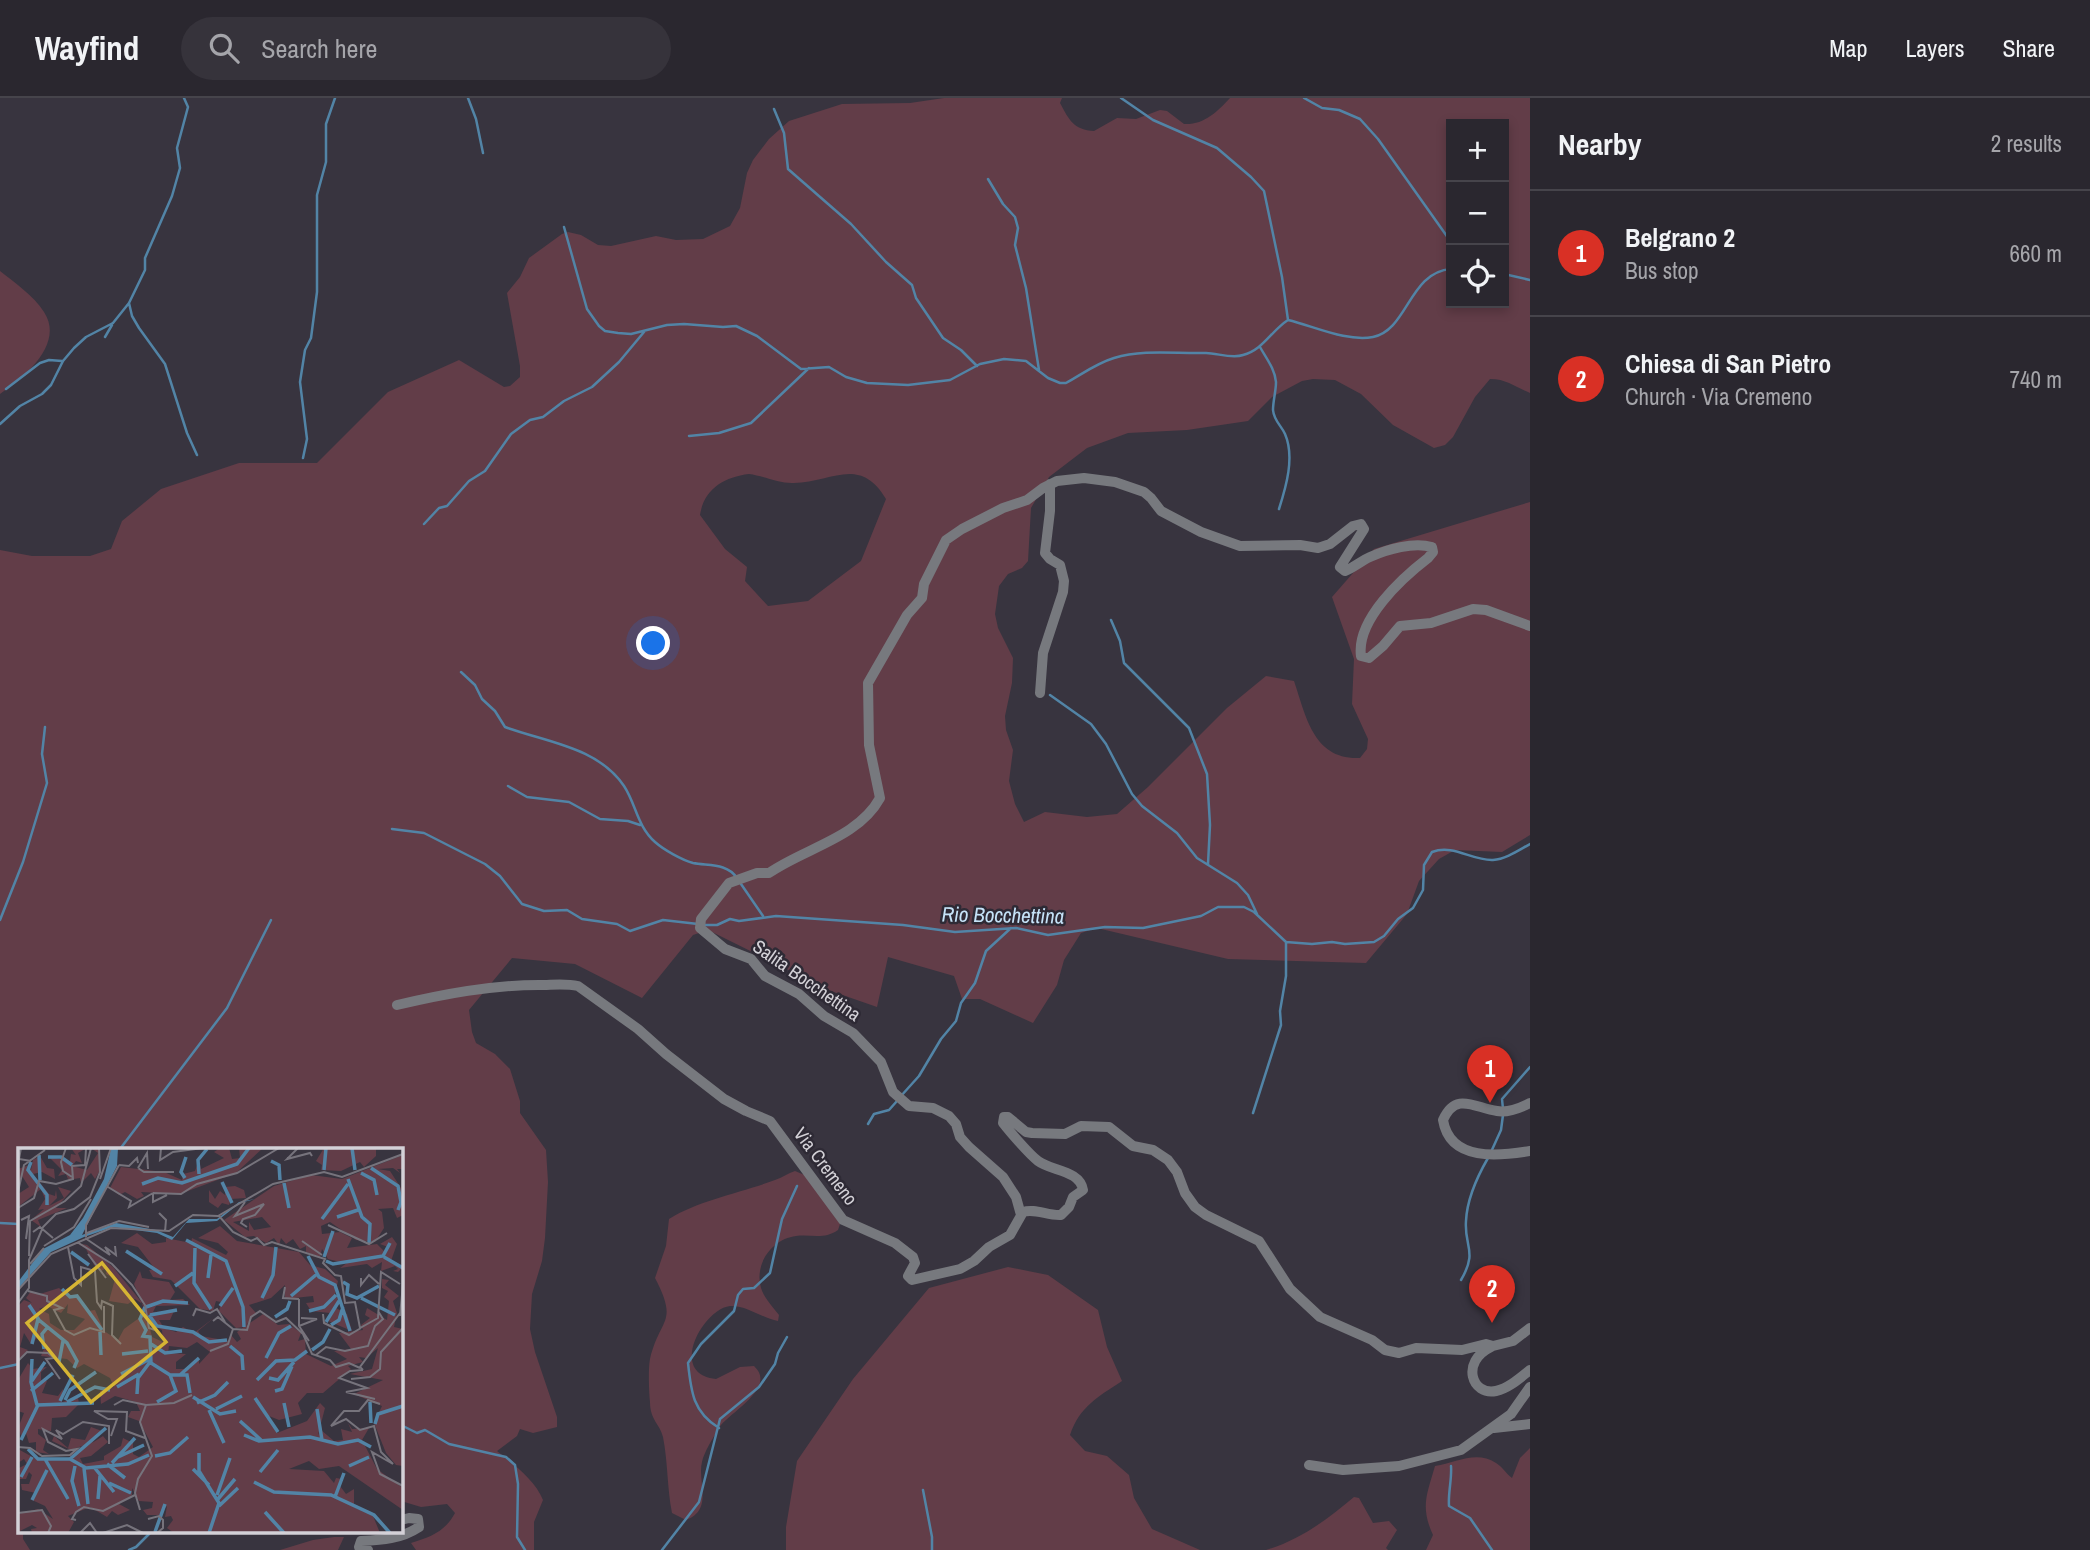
<!DOCTYPE html>
<meta charset="utf-8">
<style>
body{margin:0;font-family:"Archivo Narrow",sans-serif;background:#36333b;color:#f1f3f6}
.controls{position:absolute;right:21px;top:21px;display:grid;overflow:hidden;border-radius:0px;box-shadow:0 4px 10px #0003}
.controls button{width:63px;height:63px;display:grid;place-items:center;padding:0;border:0;border-bottom:2px solid #46444b;background:#2a272f;color:#f1f3f6;font:35px sans-serif}
.you{position:absolute;left:654px;top:546px;width:24px;height:24px;margin:-18px;border:5px solid #fff;border-radius:50%;background:#1a73e8;box-shadow:0 0 0 10px #1a73e833}
.badge{display:grid;place-items:center;width:46px;height:46px;border-radius:50%;background:#d93025;color:#fff;font-size:23px;font-weight:700}
.pin{position:absolute;translate:-50% -58px;filter:drop-shadow(0 2px 4px #0008)}
.pin::after{content:'';position:absolute;top:37px;width:24px;height:21px;background:inherit;clip-path:polygon(0 0,100% 0,50% 100%)}
.list{margin:0;padding:0;list-style:none}
h2{display:flex;justify-content:space-between;align-items:center;height:91px;margin:0;padding:0 28px;font-size:30px}
h2 small{font-size:23px;font-weight:400;color:#a5a5aa}
.list li{display:grid;grid-template-columns:46px 1fr auto;gap:21px;align-items:center;box-sizing:border-box;height:126px;padding:0 28px;border-top:2px solid #46444b}
.list b{display:block;font-size:26px;white-space:nowrap}
.list p{margin:0;font-size:23px;white-space:nowrap;color:#a5a5aa}
.list em{font-size:23px;font-style:normal;color:#a5a5aa}
.icon{flex:none;width:38px;height:38px;fill:none;stroke:currentColor;stroke-width:2;stroke-linecap:round;stroke-linejoin:round}
.map{position:relative;flex:none;width:1530px;height:1452px;overflow:hidden}
header{display:flex;align-items:center;gap:42px;box-sizing:border-box;height:98px;padding:0 35px;background:#2a272f;border-bottom:2px solid #46444b}
header strong{font-size:33px}
nav{display:flex;gap:38px;margin-inline-start:auto;font-size:24px}
.search{width:490px;height:63px;background:#36333b;display:flex;align-items:center;gap:18px;box-sizing:border-box;padding:0 24px;border-radius:38px;color:#a5a5aa;font-size:26px}
main{display:flex}
aside{flex:1;background:#2a272f}
.map>svg:first-child{display:block}
</style>
<header>
<strong>Wayfind</strong>
<div class="search"><svg class="icon" aria-label="search" viewBox="0 0 24 24"><circle cx="10" cy="10" r="6"/><path d="M15 15l6 6"/></svg>Search here</div>
<nav><a>Map</a><a>Layers</a><a>Share</a></nav>
</header>
<main>
<div class="map">
<svg width="1530" height="1452" viewBox="0 0 1530 1452">
<rect width="100%" height="100%" fill="#38343f"/>
<!-- green -->
<path fill="#623d48" fill-rule="evenodd" d="M944 0H1062L1060 5C1069 22 1074 32 1094 33L1117 20 1136 21 1160 12 1167 13 1184 26C1204 27 1217 14 1230 0H1530V295C1515 289 1507 281 1490 281L1475 299 1453 339 1445 347 1434 350 1393 327 1361 296 1335 282 1313 281 1302 283 1272 299 1248 323 1187 332 1128 335 1087 350 1049 379 1031 410 1028 463 1022 470 1008 476 999 488 995 516 998 530 1013 560 1012 585 1005 618 1006 632 1013 652 1009 683 1015 706 1024 724 1045 714 1087 719 1117 716 1148 689 1227 610 1266 578 1294 583C1306 618 1313 662 1360 660L1367 651 1368 641 1352 606 1354 561 1332 499 1374 451 1530 404V737L1502 754 1455 752 1439 761 1419 783 1407 816 1366 865 1228 861 1097 830 1081 835 1064 862 1057 887 1033 925 980 901H962L954 878 888 859 877 909 831 893 708 832 693 837 642 900 575 866 512 860 469 912 472 934 476 945 495 956 510 971 520 1003V1015L546 1052 548 1084 545 1140 542 1163 532 1196 530 1231 535 1254 557 1319V1329L533 1335 520 1331 517 1338 497 1353C513 1366 535 1382 543 1402L534 1424V1452H416L411 1445C430 1439 445 1434 455 1415L447 1406 421 1409 401 1403V1051H19V1433H23V1441L30 1452H0V452L32 458H90L111 451 122 423 161 391 239 365H317L388 294 459 262 504 289 510 288 520 279V268L507 195 520 179 529 160 562 136 568 134 581 137 598 147 611 148 656 138 676 142 703 141 730 128 740 110 747 75 753 62 769 41 789 23 842 6 910 5ZM1451 26H1504V205H1451ZM749 376C764 378 778 385 792 385 830 386 859 356 886 401L861 463 808 503 768 508 745 483 747 469 725 451 700 417C704 391 724 379 749 376Z
M0 173C15 185 33 197 44 214 65 246 24 280 0 296Z
M795 1073 807 1078 840 1126 838 1132C824 1142 811 1136 796 1138 772 1141 754 1166 761 1190 764 1200 772 1208 779 1217L778 1223C762 1220 746 1207 730 1208 703 1211 667 1276 716 1281L740 1269 754 1268C778 1290 728 1315 719 1330 713 1340 704 1354 702 1364 697 1383 714 1412 686 1422L672 1415C667 1390 668 1364 663 1339 660 1326 650 1322 650 1304 649 1293 648 1272 650 1261 660 1219 679 1226 655 1180L666 1148 669 1121C699 1102 741 1095 775 1082 782 1080 788 1075 795 1073Z
M1008 1169 1048 1177 1098 1212 1107 1249 1122 1283C1098 1299 1080 1308 1070 1337L1085 1353 1107 1358 1129 1377 1134 1400 1152 1431 1200 1452H786V1429L797 1363 853 1281 929 1190Z
M1530 1350V1452H1426L1433 1437C1420 1409 1427 1396 1435 1368 1456 1365 1476 1352 1496 1365 1503 1369 1506 1376 1512 1380L1520 1360Z
M1354 1399 1359 1400 1373 1425 1389 1423 1397 1432 1386 1450 1388 1452H1266C1300 1442 1328 1421 1354 1399Z
M334 1439H344L338 1452H280L313 1442Z"/>
<g fill="none" stroke-linecap="round" stroke-linejoin="round">
<!-- stream -->
<path stroke="#5284a6" stroke-width="2.5" d="M468 0 476 21 483 55
M1121 0 1153 22 1217 50 1251 79 1264 93 1282 179 1288 222
M1304 0 1322 10 1339 12 1360 21 1378 41 1451 144
M774 11 784 35 788 71 851 126 886 164 912 187 916 200 943 240 961 252 977 268
M988 81 1003 106 1015 119 1018 130 1015 147 1026 190 1039 272
M564 129 587 211 599 228 605 233 618 235 631 236 667 227 684 226 723 229 736 228 757 238 801 271 829 269 846 279 867 285 908 287 950 282 980 266 1004 261 1026 263 1048 280 1060 285H1066C1082 276 1097 265 1114 260 1144 251 1176 256 1206 255 1217 255 1232 261 1243 257 1263 252 1271 233 1288 222 1314 228 1346 244 1373 239 1408 232 1409 174 1451 171
M1504 176 1530 182
M129 205 132 218 139 230 165 266 187 335 197 357
M105 239 112 227
M1260 249C1266 260 1275 271 1276 284 1276 293 1273 303 1273 312 1274 323 1281 327 1285 336 1295 359 1286 389 1279 411
M6 291 40 265 49 262 62 263
M0 326 20 308 42 296 51 287 63 263 74 250 86 239 113 225 129 205 145 172V160L172 98 180 70 177 50 188 9 184 0
M689 338 719 335 751 325 809 270
M303 360 307 341 300 284 305 252 311 240 317 194V97L326 64V26L335 0
M424 426 439 410 447 408 469 383 485 373 511 336 530 322 543 319 564 303 592 289 619 264 644 234
M1111 522 1120 543 1124 565 1189 630 1207 676 1210 727 1208 766
M461 574 475 587 482 601 495 613 505 629C546 644 598 649 624 688 636 706 637 728 655 744 664 752 682 762 693 765 709 768 727 765 737 780
M1050 597 1091 626 1106 646 1132 696 1142 708 1177 735 1197 760 1237 785 1248 797 1257 816
M508 688 527 699 569 704 600 721 628 723 640 727
M392 731 424 735 485 766 500 778 522 806 544 813 567 812 582 821 617 826 630 833 663 822 698 826
M741 786 763 818
M0 822 23 764 47 685 42 656 45 629
M705 827H717L730 821 739 823 776 818 903 827 955 834 1016 830 1048 837 1105 829 1143 830 1201 818 1218 809H1244L1254 814 1286 844 1312 846 1332 844 1345 846 1374 844 1384 838 1398 821 1413 810 1423 792 1424 767 1432 754C1454 746 1472 763 1493 762 1506 761 1519 752 1530 746
M901 998 919 978 941 941 956 923 961 905 975 885 986 853 1011 830
M1503 1011 1502 1001 1530 969
M1253 1015 1281 927 1280 913 1286 878V845
M868 1026 874 1016 889 1012 897 1003
M120 1051 227 910 271 822
M1491 1054 1501 1032 1503 1017
M0 1125 19 1126
M1461 1182C1478 1153 1464 1149 1466 1123 1467 1101 1477 1079 1488 1060
M0 1270 19 1266
M401 1327 417 1335 425 1332 449 1346 506 1359 515 1367 518 1386 517 1439 525 1452
M719 1330C693 1314 691 1294 688 1265L701 1246 734 1213 738 1197 743 1191 754 1190 770 1175 782 1121 797 1088
M1451 1368C1452 1382 1448 1394 1449 1408L1470 1420 1492 1452
M923 1392 932 1439V1452
M129 1452 136 1449 152 1433
M662 1452 699 1404 720 1321 759 1289 775 1266 778 1255 787 1239"/>
<!-- minor -->
<path stroke="#77797e" stroke-width="10" d="M1040 595 1043 555 1063 494 1064 483 1060 467 1050 461 1045 455 1050 413V386
M397 907C444 896 491 887 539 887 552 887 565 885 578 888L638 931 666 956 724 1001 746 1013 770 1023 843 1122 895 1145 913 1159 915 1165 908 1178 912 1182 960 1171 974 1163 989 1149 1010 1137 1023 1114C1035 1110 1048 1118 1061 1117L1069 1109 1073 1099 1083 1092C1080 1072 1051 1073 1038 1063 1029 1056 1010 1034 1003 1025L1004 1019H1008L1026 1034 1032 1035 1065 1036 1081 1028 1109 1029 1133 1048 1153 1052 1168 1062 1177 1074 1185 1095 1195 1109 1206 1117 1259 1143 1290 1191 1320 1219 1372 1242 1385 1252 1399 1255 1416 1250 1462 1252 1486 1246 1493 1248 1513 1243 1530 1230
M1530 1005C1520 1010 1508 1015 1497 1013 1475 1010 1456 993 1443 1022 1450 1064 1499 1058 1530 1053
M1021 1117 1016 1099 1003 1079 969 1049 960 1039 956 1026 949 1018 933 1010 909 1008 893 994 881 964 853 935 824 918 799 896 765 878 751 861 725 851 700 830 701 821 729 785 757 775H769C805 750 858 740 880 700L869 647 868 585 907 517 922 500 924 486 946 442 962 431 1003 410 1027 402 1043 390 1057 383 1084 380 1115 384 1144 394 1151 400 1161 413 1201 434 1240 448 1300 447 1318 450 1330 446 1353 428 1361 426 1364 431 1340 469 1345 473C1353 470 1361 463 1370 459 1388 451 1413 444 1432 449L1433 454 1428 460C1402 480 1356 522 1361 558L1369 560 1383 548 1400 528 1431 525 1473 511 1486 512 1530 528
M1491 1249C1460 1264 1472 1298 1496 1293 1509 1290 1520 1280 1530 1272
M1494 1330 1530 1326
M1309 1367 1343 1372 1399 1368 1461 1352 1511 1316 1530 1289
M368 1452 359 1449 361 1443C382 1442 401 1441 419 1429L418 1421 409 1420 401 1422"/>
</g>
<g text-anchor="middle" dominant-baseline="central" stroke-width="5" stroke-linejoin="round" paint-order="stroke">
<!-- street labels -->
<g font-size="19" fill="#d3d1d7" stroke="#2e2a35">
<text transform="translate(807 882) rotate(35)">Salita Bocchettina</text>
<text transform="translate(826 1068) rotate(53)">Via Cremeno</text>
</g>
<!-- water labels -->
<g font-size="21" font-style="italic" fill="#c6e3f8" stroke="#2e2a35">
<text transform="translate(1003 817) rotate(1)">Rio Bocchettina</text>
</g>
</g>
<!-- overview -->
<g transform="translate(18 1050)">
<rect width="385" height="385" fill="#38343f"/>
<path d="M53 0 67 1 60 5 64 15 58 13 54 18 69 22 80 5 73 0H81V24L77 31 73 25 63 35 62 30 50 32 51 27 50 31 48 26 40 28 44 22 31 9 52 13 53 6 58 7ZM202 0H211L214 11 222 10 221 0H245L218 25 162 46 123 44 126 48 119 51 107 44 101 47 92 40 103 19 146 24 164 32 165 26 177 23 181 12 183 21 206 10 196 4ZM306 0H358V8L346 19 342 14 323 23 303 22 304 17 298 13ZM385 7V21H379L382 25 375 20 360 21 372 23 383 40 385 67 379 70 375 60 360 61 364 64 366 80 357 94 338 92 312 74 303 78 304 86 322 84 334 90 329 100 359 96 368 105 370 99 362 96 374 89 379 96 373 113 385 119 380 124 375 123 380 121 377 118 363 123 364 114 354 120 349 116 322 120 333 112 311 117 322 114 310 111 304 101 302 109 288 104V98L282 101 275 91 268 96 263 90 261 97 256 90 248 95 236 88 227 89 206 72 256 38 293 27 324 31ZM244 69 253 79 236 82 231 74V83L215 74ZM22 8 29 20 36 21 37 31 24 24 15 26 31 46 37 48 38 42 39 50 31 58 46 50 40 39 53 43 38 60H49L20 72 23 79 13 72 26 61 20 62 27 51 23 41 0 59V46L11 39 4 28 0 39V21L11 17 13 22 15 12ZM217 38 226 42 228 50 213 51 211 57 204 55 200 60 191 54V42L197 51 202 43 207 47V39ZM202 78 219 93 281 104 292 117 307 121 320 133 317 146 322 155 318 160 329 166 334 183 310 173 312 165 293 163 288 155 296 154 295 148 267 151V137L253 150 231 157 238 165 227 179 218 180 201 163 203 154 198 153 195 163 182 161 153 132 135 129 131 122 137 121 120 99 103 95 119 85 134 96 148 94V90L173 95 174 90 208 107 210 104 200 95 180 90ZM59 95 69 97 95 119 126 157 117 151 110 156 91 153 97 131 88 126 89 120 83 123 76 117 68 101ZM122 123 124 130 151 134 157 144 152 152 165 151 172 157 138 158 135 164 156 163 152 172H141L146 180 158 184 165 179 176 185 197 169 180 183 183 188 211 193 213 187 219 194 223 191 219 184 245 166 260 177 271 176 283 185 280 193 287 191 288 206 313 218 329 211 316 203 333 201 321 185 345 182 343 177 352 170 347 167 349 160 369 172 371 153 366 149 370 143 364 140V131L371 132 367 137 381 148 375 153 379 165 380 160 376 179 385 181V318L378 317 368 305 356 275 364 258 336 246 365 232 332 226 354 221 360 200 348 210 341 209 345 214 330 218 333 221 305 245H289L280 255 284 266 261 272 251 268 259 285 289 273 302 255 307 260 300 287 303 282 316 293 325 292 323 281 334 284 330 275 334 281 351 280 344 292 359 321 385 340V362L321 318 301 321 291 313 271 321 306 323 316 335 318 330 324 331 322 338 328 346 336 341V359L355 368 362 385H156L149 380 155 372 153 368 147 369 149 358 141 367H129L125 362 134 360 135 354 121 353 114 340V347L101 356 112 362 100 367 94 363 89 369 72 359 50 368 56 374 50 385H14L13 381 19 380 14 377 0 384V366L20 361 35 371 27 358 14 352 18 345 4 342 3 336H11L14 327 11 324 8 331H1V320L9 316 6 311 0 315V301L20 312 49 311 64 298 53 302 34 293 36 288 50 300 53 290 67 292 73 279 84 283 74 295 85 288 90 294 73 308 62 310 65 316 86 312V308L103 298 105 290 115 295V306L121 309 135 299 121 273 110 269 113 263H122L118 254 97 248 83 256 82 243 96 239 92 230 66 216 59 220 49 211 23 208 28 196 19 190 13 196 6 185 2 199 10 202 0 212V158L6 152 14 155 8 150 13 143 22 146 41 140 51 148H60L70 163 77 162 86 183 100 192 106 181 128 165 134 189 145 194 144 182 132 176 116 136ZM50 156 49 165 67 171 56 182H43L32 175 31 166 21 161 29 158 43 165ZM179 194 192 204 181 216V209L171 221H158V214L168 206 150 205 151 198 169 200ZM10 215 15 221 29 219 23 224V232L29 233 24 245 40 248 45 241 44 254 60 249 61 256 48 269 34 270 33 283 20 281V286L28 292 25 302 31 306 18 304V294L11 295 7 282 3 288 0 280 6 265 0 263V232Z" fill="#623d48" fill-rule="evenodd"/>
<path d="M93 0H100L99 18 64 87 98 75 138 82 155 89 171 71H199L221 54 237 51 222 55 199 73 168 75 154 92 139 85 95 79 66 89 33 104 0 141V134L25 101 52 87 65 70 86 31Z" fill="#5284a6"/>
<path fill="none" stroke="#5284a6" stroke-width="3.5" d="M334 0 337 22M21 7 22 32M30 9H43L54 17M253 13 261 17 262 32M13 14 10 22 29 47V57M353 20 380 38 383 54 380 62M306 22 308 0M343 25 356 32 359 47M181 26 180 12 189 1M167 30 163 24 168 9M330 31 344 69 352 76 351 95M204 34 214 55M266 35 271 60M124 36 140 30 164 35 219 16 231 0M319 69 340 62M304 71 330 36M168 92 208 113 225 159 226 179M177 100 176 135 193 161M108 103 144 126M53 104 71 117M290 108 301 129 317 137 332 183M306 109 315 83M366 109 385 120M308 113 315 116 365 108 372 95M190 130 193 107M325 134 330 137 329 146 339 150 361 138M157 138 175 125M44 141 52 149 59 148 84 182M273 148 299 126M244 150 255 127 258 99M343 150 377 167M11 157 21 172 49 195 59 213 56 220M202 158 215 140M127 159 122 171 128 182 125 188 132 189 133 215 152 227H169L172 245M128 159 145 153 170 155M291 163 306 159 318 147M131 167 139 178 175 184 191 194 209 192M132 167 159 162M257 169 269 161 272 153M308 174 321 153M313 177 321 172 325 159M82 184 83 207M14 196 20 171M133 196 147 205 164 203M212 198 224 208 225 222M26 201 24 186 29 180M294 202 305 194 312 181M104 206 130 203M248 210 261 185 273 178M41 214 45 193M103 226 132 211M162 227 181 210M251 230 260 232 276 214M239 232 258 213 277 212 289 203M13 234 14 211M99 239 121 226M13 243 35 225M257 243 264 241 274 218M119 246 120 230 132 214M175 249 202 266 218 263M237 250 260 284M47 252 52 242 78 224M42 253 55 227M49 254 77 239 92 242M139 254 158 243 152 227M352 254 353 275M179 255 197 247 210 234M266 255 271 279M19 257 13 234 27 214M198 261 224 248M299 261 304 292M191 262 206 295M222 273 243 292M357 276 360 266 385 258M226 287 241 293 292 289 320 296 340 292 353 299M3 292 20 257 76 255M10 301 20 311H52L68 320 110 316 131 307M181 305V323L201 355 191 385M137 308 152 305 170 289M98 310 126 297M27 311 50 351M52 311 88 280M94 315 117 290M89 316 107 330M57 318 54 333 61 358M331 318 351 309M76 319 96 344M66 320 70 356M175 321 191 337M242 324 260 302M3 329 14 309M236 334 256 344 313 347 356 367 372 385M91 335 113 345M199 347 212 310M317 349 326 325M80 351 82 328M200 351 217 331M14 352 29 322M201 358 220 340M247 364 266 385M137 384 147 356"/>
<path fill="none" stroke="#76737c" stroke-width="2" d="M3 0 1 11 13 13M48 0 43 14 45 23 54 29M143 0 142 12 155 4 185 0M280 0 269 11 292 5 294 8M101 17 111 18 119 10 120 15M120 20 126 24H156M120 20 129 5 130 21M82 31 93 0M90 39 113 53 111 59 135 45M0 44 6 17 27 2M135 45 163 46 179 36 219 25 261 0M135 45V54L149 47M227 54 217 68 246 56 237 67 225 71 223 75 229 79M0 60 16 50 21 33 38 36 55 31 54 18 67 17 68 1M141 65 148 72 147 84M201 68 215 84 233 93 239 90 246 97 254 94 307 111 305 115 317 127 323 128 327 155 337 154 342 180 360 170 363 124 382 136M3 72 11 68 8 91M310 77 351 96 369 85M15 84 22 79 35 90M69 85 101 73 131 79M68 89V77L101 17M67 90 92 107 87 99 98 107 97 98M284 93 304 107M59 94 94 116 114 137 127 157 131 180 137 182M26 98 56 79 73 51M50 99 56 130 63 137V119L77 123 79 154 83 160 84 153 95 158 94 187 103 196M70 106 88 130M11 108 12 73 47 53 63 38 73 0M12 116 26 100M343 130V137L351 127 361 136M267 139 265 150 281 151M0 142 33 106 93 80 151 83 175 67 200 68 255 36 306 24 324 29 385 6M10 143 29 148V153L44 160 36 162 47 182 56 187 72 180 86 184V158M281 151V178L291 193M0 155 11 140V112L25 79 38 66 56 61 72 49 82 24 81 0M305 166 306 175 331 187 343 180M175 168 178 161 192 165 199 161 207 174M382 168 385 136M195 173 200 169 215 181M281 178 299 171 283 170M215 181 229 182 233 169 242 163 258 174 268 170 285 186 294 206 312 212 318 219 331 215 342 220M192 203 210 196 215 181M298 207 308 199 327 203 350 198 357 178 365 171 360 163M36 210 28 211 42 231M0 213 9 204 30 205 36 210M345 222 332 223 321 230 349 240 328 244 357 251M345 222 342 219 382 165M333 231 352 229 362 221 363 204 385 180M362 256 350 252 341 263H326L313 278 328 271 342 282 356 278 363 304 375 316 354 304 362 326 385 338M96 257 105 252 128 257 156 255 174 247M93 288 99 271H90L76 263 109 264 108 283 127 290M0 299 12 300 24 308 52 307 59 301 48 303 30 294 25 281 44 291 38 282 45 286 65 274 91 278V296M122 362 117 345 120 331 134 308 122 274 128 257M0 365 24 362 33 378 30 385M130 371 141 368 145 372V380L139 385M58 372 54 371 58 364 66 359 85 363 117 347M62 385 72 375 79 385M85 385 109 377 125 385"/>
<path fill="#d6b534" fill-opacity="0.15" stroke="#d6b534" stroke-width="3.5" d="M84 115 148 194 73 254 9 175Z"/>
<rect width="385" height="385" fill="none" stroke="#d3d1d7" stroke-width="3.5"/>
</g>
</svg>
<div class="controls">
<button>+</button>
<button>−</button>
<button><svg class="icon" aria-label="locate" viewBox="0 0 24 24"><circle cx="12" cy="12" r="6"/><path d="M12 2v4M12 18v4M2 12h4M18 12h4"/></svg></button>
</div>
<div class="you"></div>
<div class="pin badge" style="left:1490px;top:1005px">1</div>
<div class="pin badge" style="left:1492px;top:1225px">2</div>
</div>
<aside>
<h2>Nearby<small>2 results</small></h2>
<ul class="list">
<li><span class="badge">1</span><div><b>Belgrano 2</b><p>Bus stop</p></div><em>660 m</em></li>
<li><span class="badge">2</span><div><b>Chiesa di San Pietro</b><p>Church · Via Cremeno</p></div><em>740 m</em></li>
</ul>
</aside>
</main>
